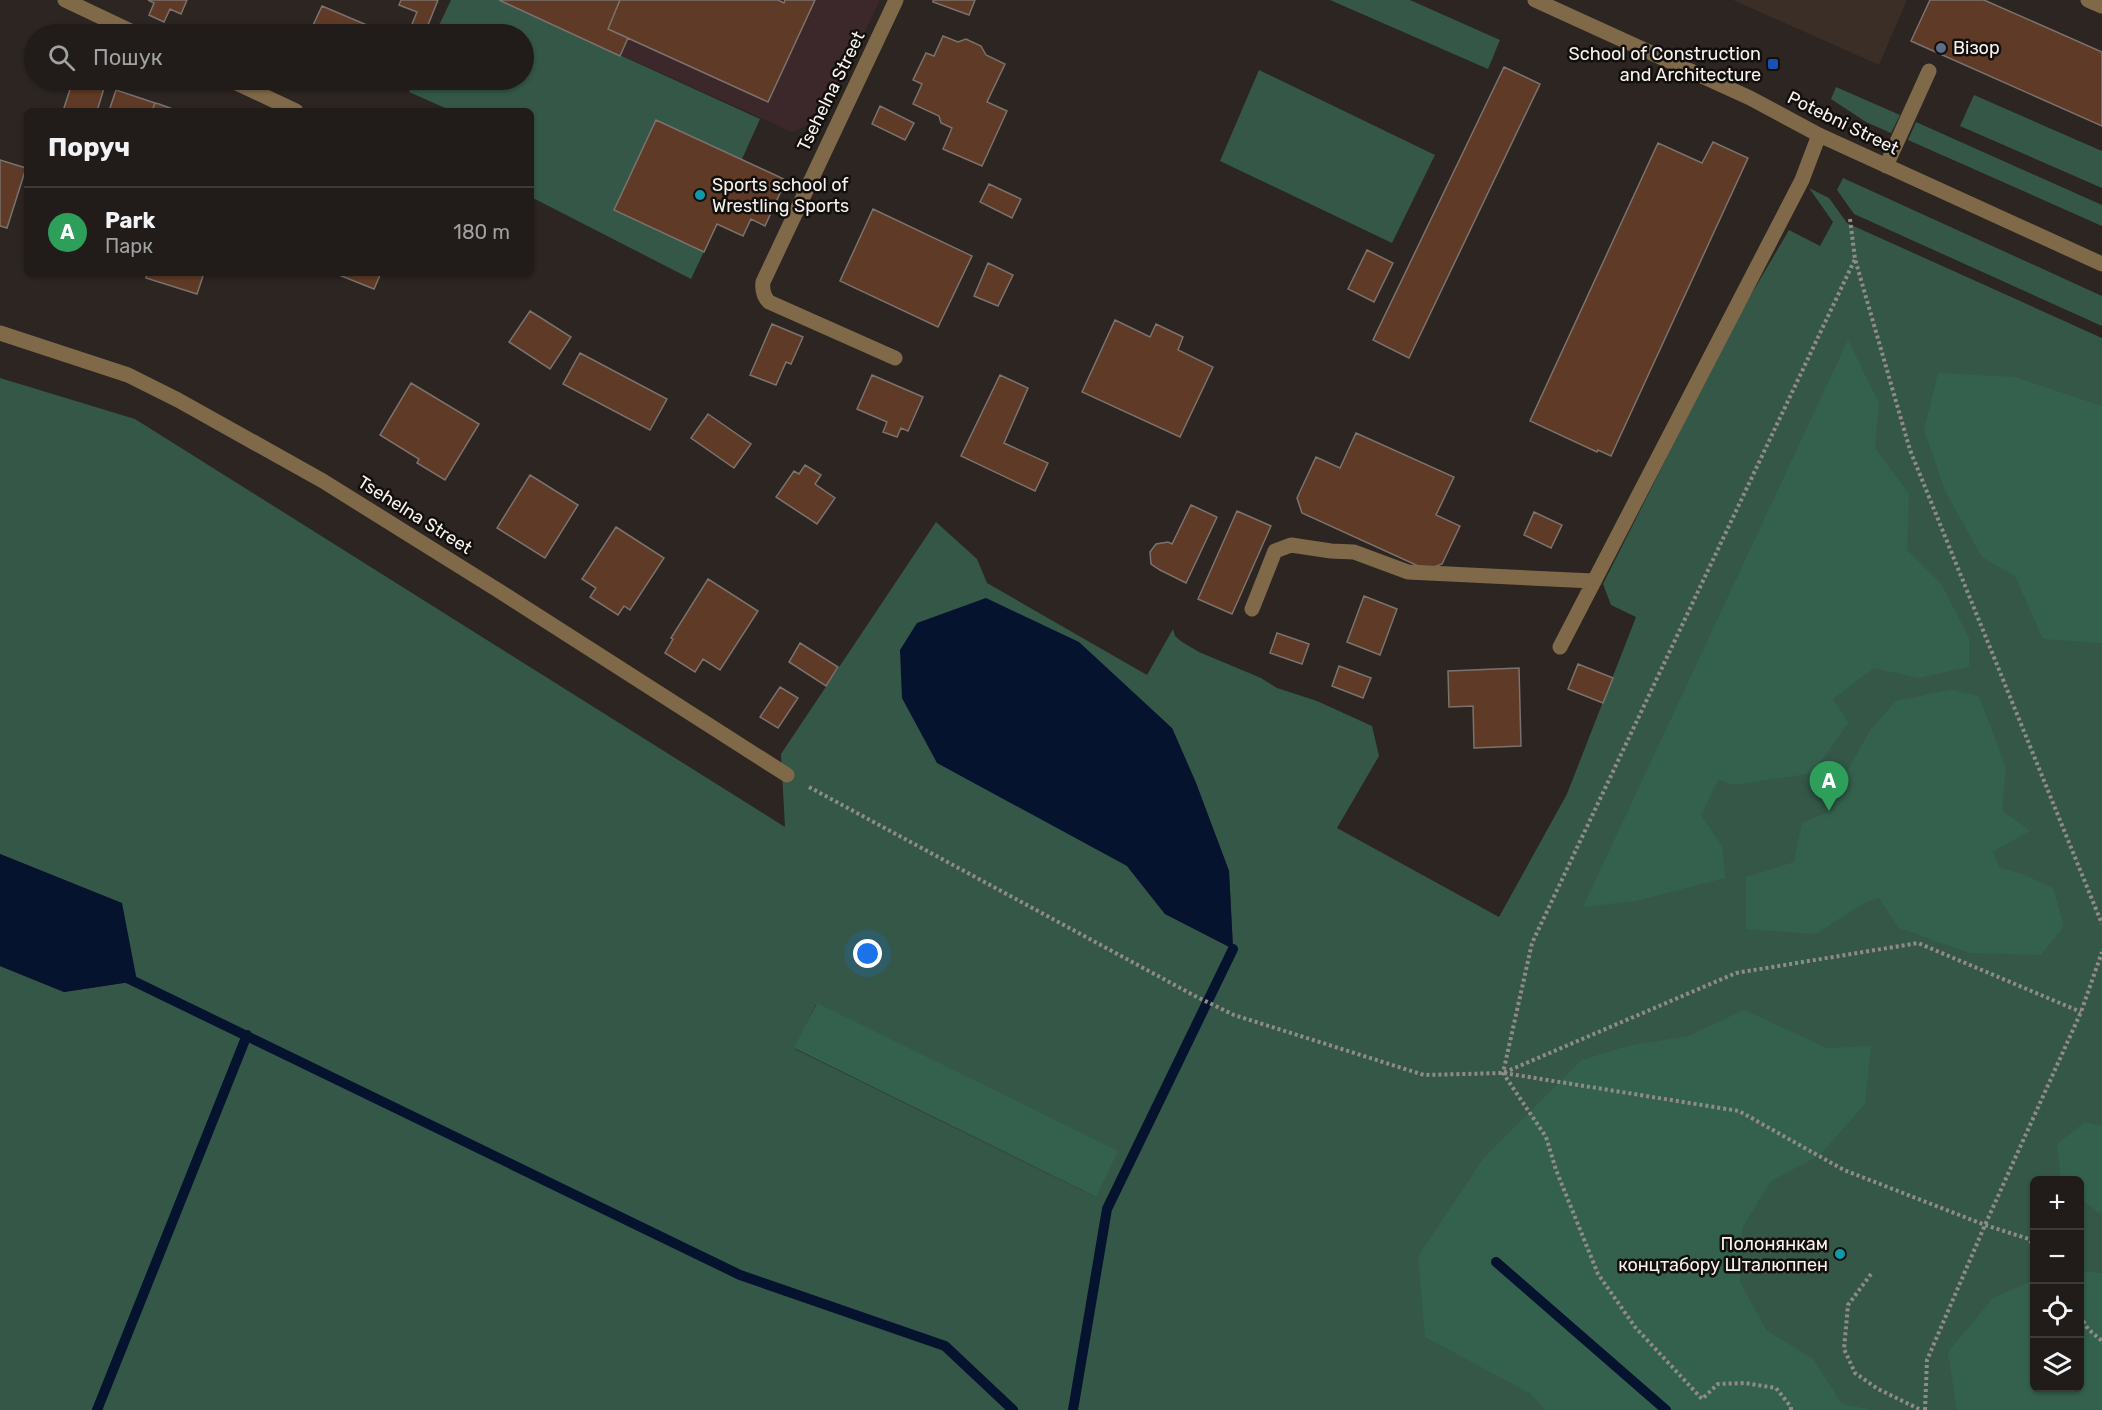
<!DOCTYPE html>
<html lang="uk">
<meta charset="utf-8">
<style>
body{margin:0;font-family:Rubik,sans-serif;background:#2d2926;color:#f1f3f6}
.controls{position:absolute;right:18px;bottom:18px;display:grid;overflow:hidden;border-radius:9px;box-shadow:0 2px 4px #0004}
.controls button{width:54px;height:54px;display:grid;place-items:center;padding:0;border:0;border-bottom:2px solid #3e3a38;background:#211c19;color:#f1f3f6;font:30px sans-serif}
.you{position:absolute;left:868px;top:954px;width:21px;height:21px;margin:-15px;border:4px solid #fff;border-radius:50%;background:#1a73e8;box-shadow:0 0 0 9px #1a73e833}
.badge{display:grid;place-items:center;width:39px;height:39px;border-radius:50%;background:#b45309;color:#fff;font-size:20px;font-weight:700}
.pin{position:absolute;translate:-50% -50px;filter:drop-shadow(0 2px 3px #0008)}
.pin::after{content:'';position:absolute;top:32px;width:21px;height:18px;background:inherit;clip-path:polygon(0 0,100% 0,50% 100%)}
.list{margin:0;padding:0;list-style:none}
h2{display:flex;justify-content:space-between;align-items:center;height:78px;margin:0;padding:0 24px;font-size:26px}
h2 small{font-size:20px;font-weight:400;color:#a2a1a2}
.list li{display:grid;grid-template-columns:39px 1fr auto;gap:18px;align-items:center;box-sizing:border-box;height:90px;padding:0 24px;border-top:2px solid #3e3a38}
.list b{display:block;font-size:22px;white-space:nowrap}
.list p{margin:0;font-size:20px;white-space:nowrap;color:#a2a1a2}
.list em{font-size:20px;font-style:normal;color:#a2a1a2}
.icon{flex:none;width:33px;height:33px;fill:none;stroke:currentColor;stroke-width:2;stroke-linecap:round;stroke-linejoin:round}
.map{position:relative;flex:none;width:2102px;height:1410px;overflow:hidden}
.search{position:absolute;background:#211c19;box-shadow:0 2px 4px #0004;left:24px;top:24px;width:510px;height:66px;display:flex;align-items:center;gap:15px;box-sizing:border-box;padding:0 21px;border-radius:33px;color:#a2a1a2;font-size:22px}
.panel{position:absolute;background:#211c19;box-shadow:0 2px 4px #0004;left:24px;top:108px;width:510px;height:168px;border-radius:9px}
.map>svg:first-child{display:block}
</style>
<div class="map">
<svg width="2102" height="1410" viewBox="0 0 2102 1410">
<rect width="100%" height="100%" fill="#2c2521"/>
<!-- industrial -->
<path fill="#3c282a" d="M499 0H880L824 118 792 132Z"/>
<!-- built -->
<path fill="#3a2e26" d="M1733 0H1907L1879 65Z"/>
<!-- green -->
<path fill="#345748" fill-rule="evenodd" d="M451 0H499L760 119 742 159 786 180 765 226 751 219 743 236 717 224 691 279 531 197V111H452L409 92 415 80H524V34H435Z
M1330 0H1410L1500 40 1488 69Z
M1259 70 1435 155 1392 243 1220 161Z
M1836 87 1900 115 1891 133 1866 122 1831 99Z
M1974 95 2102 151V188L1960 126Z
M1916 122 2102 205V226L1908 140Z
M1843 178 2102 296V326L1854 214 1837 190Z
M1809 188 1829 198 1847 223 2102 338V1410H0V966L64 992 136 981 121 903 0 854V378L135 419 785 827 781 754 936 522 977 559 987 583 1147 675 1173 629 1175 636 1182 642 1199 652 1261 678 1277 688 1317 701 1372 726 1379 756 1337 828 1499 917 1567 794 1636 617 1611 605 1603 584 1735 322 1789 230 1820 246 1833 222ZM1172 728 1196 783 1229 871 1233 948 1165 914 1127 866ZM816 1004H817L1096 1197 795 1049ZM2034 1180H2080V1388H2034Z"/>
<!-- forest -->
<path fill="#34614e" d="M1848 340 1879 403 1875 448 1909 494 1907 550 1942 585 1969 638V667L1919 678 1874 668 1833 699 1848 723 1813 773 1735 785 1718 780 1701 815 1722 846 1725 878 1636 901 1583 907Z
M1938 373 2015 377 2102 406V643L2043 639 2015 576 1982 557 1946 493 1924 430Z
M1951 690 1979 696 2006 768 2002 810 2030 831 1993 851 1999 867 2027 876 2053 888 2064 926 2041 955 1970 953 1899 928 1879 898 1864 903 1816 934 1746 929V877L1794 862 1802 823 1833 810 1839 786 1870 730 1896 701Z
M817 1003 1118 1151 1096 1197 794 1048Z
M1744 1010 1827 1048 1871 1046 1865 1104 1820 1155 1771 1181 1742 1228 1740 1282 1766 1330 1813 1359 1842 1404 1872 1410H1545L1531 1394 1425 1337 1418 1256 1483 1159 1582 1060 1627 1046 1688 1036Z
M2085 1122 2102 1126V1215L2080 1198V1180H2061L2057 1144Z
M2080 1271 2102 1273V1410H1957L1948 1352 1993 1298 2034 1280V1388H2080Z"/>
<!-- water -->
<path fill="#05132f" d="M986 598 1079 642 1172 728 1196 783 1229 871 1233 949 1165 914 1127 866 937 763 902 698 900 650 917 623Z
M0 854 122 903 137 981 64 992 0 966Z"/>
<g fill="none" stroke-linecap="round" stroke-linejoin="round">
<!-- stream -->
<path stroke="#05132f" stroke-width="10" d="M123 976 740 1275 945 1346 1013 1410
M1496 1262 1666 1410
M97 1410 247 1035
M1073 1410 1107 1209 1233 949"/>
</g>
<!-- building -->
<path fill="#5f3a27" stroke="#7b726e" stroke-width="1.5" d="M148 0H187L181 14 170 9 164 22 149 15 154 3Z
M401 0H438L426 30 412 24 417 12 399 5Z
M499 0H620L608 29 628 38 620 56Z
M620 0H778L784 3 785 0H815L768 102 608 29Z
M933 0H975L969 15 933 2Z
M1930 0H1984L2102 52V126L1911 41Z
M322 6 388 34H309Z
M943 36 958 42 966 39 981 46 986 55 1005 64 987 102 1007 111 982 166 943 149 952 128 941 123 939 116 913 104 922 84 913 80 926 53 934 56Z
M1504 67 1540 84 1409 358 1373 340Z
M73 80H86L105 85 97 111H63Z
M336 80H352L349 86Z
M116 90 155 103 152 111H109Z
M155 103 159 104 178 111H152Z
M880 106 914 123 905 140 872 124Z
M656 120 786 180 765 226 751 219 743 236 717 224 704 252 614 210Z
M1713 142 1748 158 1611 456 1598 450 1597 452 1530 421 1658 143 1702 163Z
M0 160 26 168 7 228 0 226Z
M989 184 1021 199 1012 218 980 202Z
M873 209 972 256 938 327 840 281Z
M1367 250 1393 263 1374 302 1348 289Z
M988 263 1013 275 998 306 974 296Z
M147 273H204L197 294 146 278Z
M334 273H381L374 289Z
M530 311 571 337 550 369 509 342Z
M1115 320 1150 337 1156 324 1183 337 1178 350 1213 367 1180 437 1082 392Z
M772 324 803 337 791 364 786 362 776 385 750 375Z
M580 353 667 399 650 430 563 384Z
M872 375 923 397 908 431 901 428 897 437 883 432 887 422 857 409Z
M1000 375 1028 388 1004 443 1048 463 1035 491 961 456Z
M411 383 479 424 445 480 417 463 419 459 380 435Z
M708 414 751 444 734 468 691 438Z
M1356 433 1454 477 1436 515 1460 526 1442 564 1427 570 1302 513 1297 498 1316 457 1340 468Z
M805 465 821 475 815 484 835 498 817 524 776 497 794 471 799 474Z
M530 475 578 505 545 558 497 528Z
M1191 505 1217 517 1186 583 1160 570 1151 564 1150 552 1156 544 1168 542 1172 544Z
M1237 511 1271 526 1232 614 1198 599Z
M1534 512 1562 525 1551 548 1524 535Z
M616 527 664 558 630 610 624 606 618 615 590 597 596 588 582 579Z
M708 579 758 611 720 670 703 659 695 672 665 653 673 639 671 638Z
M1364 596 1397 609 1380 655 1347 642Z
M1277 633 1309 644 1302 664 1270 653Z
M800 643 838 667 826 686 789 662Z
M1578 664 1613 678 1603 703 1568 689Z
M1339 666 1371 678 1363 698 1332 686Z
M1519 668 1521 746 1474 748 1473 706 1449 707 1448 671Z
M780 687 798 698 778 728 760 717Z"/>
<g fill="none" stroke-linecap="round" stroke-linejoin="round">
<!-- path -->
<path stroke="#918b88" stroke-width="4" stroke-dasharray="3 3" stroke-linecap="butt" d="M1850 219 1855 259 1910 450 2102 924
M809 787 1195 996 1234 1015 1424 1075 1503 1073 1736 973 1918 943 2081 1012
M1504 1073 1739 1111 1844 1170 1985 1225 2029 1239 2034 1246
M1871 1274 1848 1305 1844 1349 1855 1373 1878 1389 1921 1410
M2080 1316 2088 1329 2102 1341
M1791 1410V1407L1776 1388 1745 1383 1718 1384 1702 1399 1635 1327 1598 1274 1556 1170 1546 1137 1503 1073 1532 943 1855 259
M1925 1410 1927 1360 1985 1225 2081 1012 2102 952"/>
<!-- minor -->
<path stroke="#7f6949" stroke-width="15" d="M65 0 137 34
M1535 0 1750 98 1819 135 2102 264
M2088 0 2102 6
M230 80 296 111
M1886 166 1929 71
M0 333 128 375 178 400 323 481 496 589 787 775
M895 358 769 302C763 296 762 290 763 282L896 0
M1252 609 1275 551 1291 545 1331 551 1354 552 1408 572 1593 581
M1560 647 1802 180 1819 135"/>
</g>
<!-- markers -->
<circle fill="#5c6f8a" stroke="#120f0d" stroke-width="2" cx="1941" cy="48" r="6"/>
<rect fill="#1a4fb4" stroke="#120f0d" stroke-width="2" x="1767" y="58" width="12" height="12" rx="3"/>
<g fill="#0f9aa8" stroke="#120f0d" stroke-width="2">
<circle cx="700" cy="195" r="6"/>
<circle cx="1840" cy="1254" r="6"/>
</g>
<g text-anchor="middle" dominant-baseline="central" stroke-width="5" stroke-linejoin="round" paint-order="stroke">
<!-- poi labels -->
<g font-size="18" fill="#f7f2ef" stroke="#120f0d" text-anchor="start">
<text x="1953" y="48">Візор</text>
<text x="1761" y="54" text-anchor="end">School of Construction<tspan x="1761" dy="21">and Architecture</tspan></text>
<text x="712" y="185">Sports school of<tspan x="712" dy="21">Wrestling Sports</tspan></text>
<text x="1828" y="1244" text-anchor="end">Полонянкам<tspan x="1828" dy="21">концтабору Шталюппен</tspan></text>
</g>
<!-- street labels -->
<g font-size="18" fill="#f7f2ef" stroke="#120f0d">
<text transform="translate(831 91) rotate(-64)">Tsehelna Street</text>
<text transform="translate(1843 123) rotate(26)">Potebni Street</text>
<text transform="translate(415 515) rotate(32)">Tsehelna Street</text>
</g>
</g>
</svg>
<div class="controls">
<button>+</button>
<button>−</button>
<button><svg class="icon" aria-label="locate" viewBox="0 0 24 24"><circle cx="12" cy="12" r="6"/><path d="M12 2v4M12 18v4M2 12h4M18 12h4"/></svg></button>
<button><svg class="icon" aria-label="layers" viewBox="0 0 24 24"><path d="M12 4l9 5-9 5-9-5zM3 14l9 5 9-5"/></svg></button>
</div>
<div class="you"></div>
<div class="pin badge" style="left:1829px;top:811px;background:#2e9e5b">A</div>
<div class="search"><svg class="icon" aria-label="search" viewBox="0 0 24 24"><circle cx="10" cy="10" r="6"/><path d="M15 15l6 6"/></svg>Пошук</div>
<section class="panel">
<h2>Поруч<small></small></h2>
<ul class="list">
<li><span class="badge" style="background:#2e9e5b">A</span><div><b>Park</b><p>Парк</p></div><em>180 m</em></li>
</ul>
</section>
</div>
